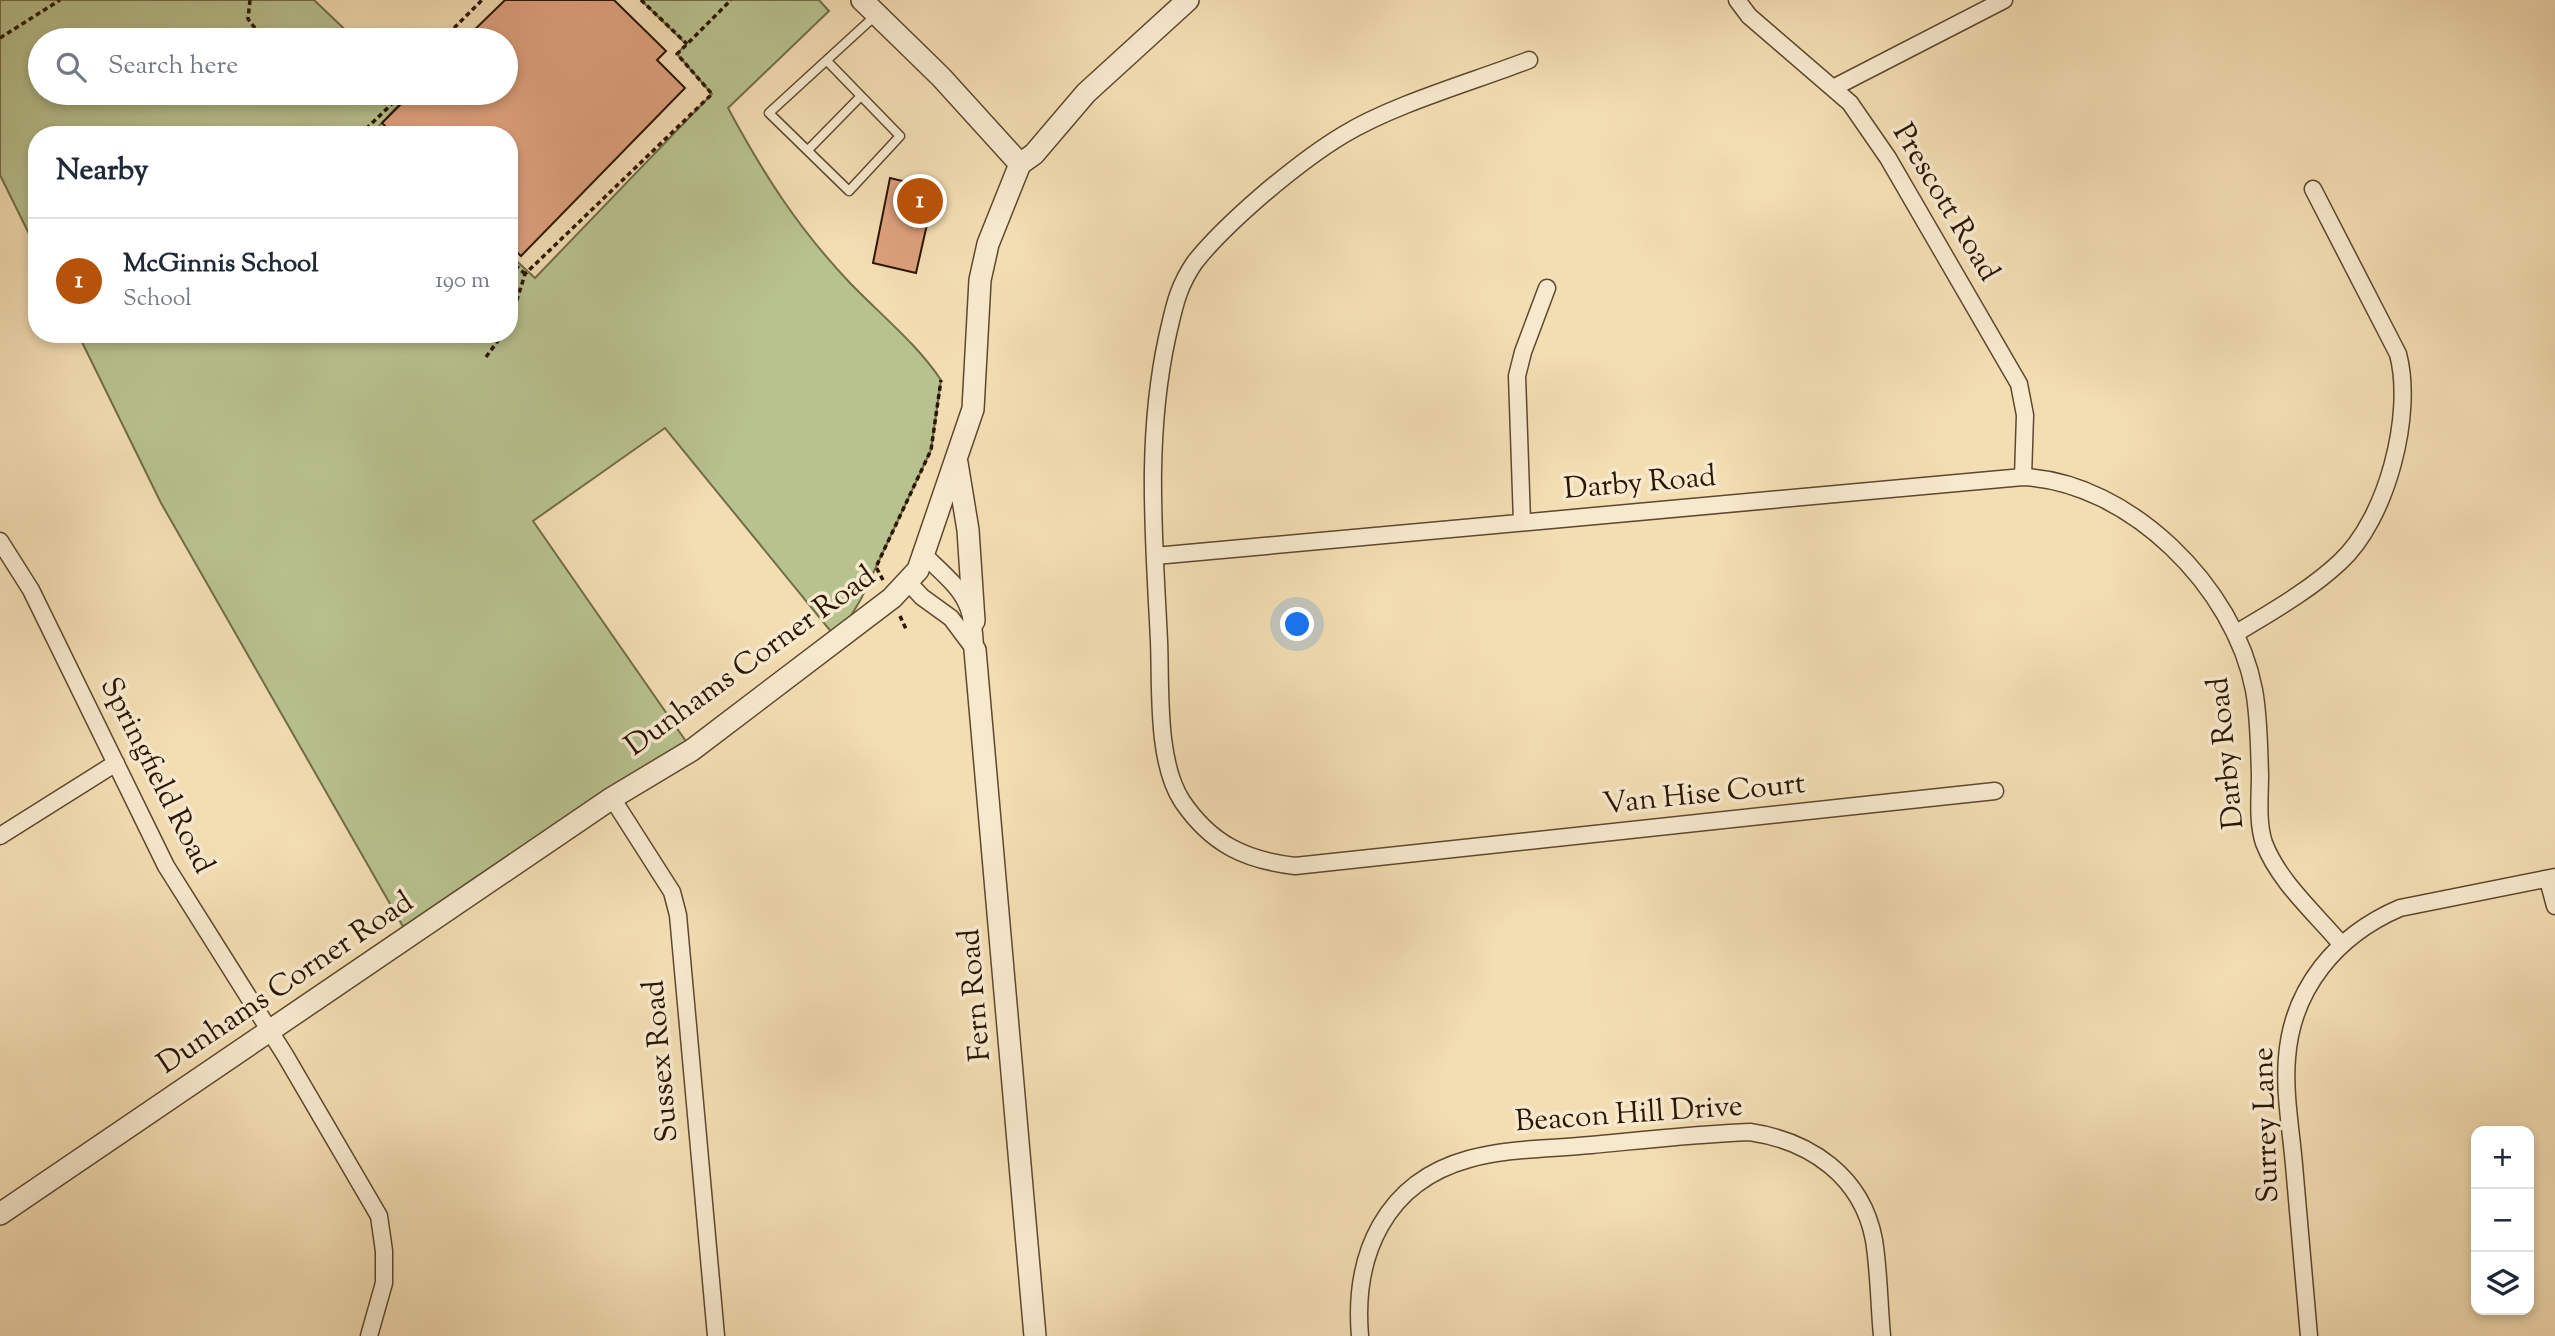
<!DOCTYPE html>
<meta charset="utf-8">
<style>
body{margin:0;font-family:"Sorts Mill Goudy",serif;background:#f6f6f7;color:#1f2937}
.controls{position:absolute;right:21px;bottom:21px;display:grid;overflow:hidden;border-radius:14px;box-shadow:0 4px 10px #0003}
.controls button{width:63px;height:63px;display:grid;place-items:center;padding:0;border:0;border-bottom:2px solid #e0e1e3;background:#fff;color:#1f2937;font:35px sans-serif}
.you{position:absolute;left:1298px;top:625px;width:24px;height:24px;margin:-18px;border:5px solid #fff;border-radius:50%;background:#1a73e8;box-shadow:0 0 0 10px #1a73e833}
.badge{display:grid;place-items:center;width:46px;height:46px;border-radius:50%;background:#b45309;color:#fff;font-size:23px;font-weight:700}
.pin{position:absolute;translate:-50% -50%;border:4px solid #fff;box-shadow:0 2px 7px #0006}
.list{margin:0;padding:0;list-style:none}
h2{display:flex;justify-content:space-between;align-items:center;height:91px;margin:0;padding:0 28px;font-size:30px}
h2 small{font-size:23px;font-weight:400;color:#747a83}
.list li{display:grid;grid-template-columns:46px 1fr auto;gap:21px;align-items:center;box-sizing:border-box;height:126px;padding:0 28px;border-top:2px solid #e0e1e3}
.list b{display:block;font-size:26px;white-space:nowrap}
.list p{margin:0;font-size:23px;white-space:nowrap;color:#747a83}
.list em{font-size:23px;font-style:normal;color:#747a83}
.icon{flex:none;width:38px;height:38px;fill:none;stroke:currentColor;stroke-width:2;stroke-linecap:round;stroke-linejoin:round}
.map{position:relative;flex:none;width:2555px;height:1336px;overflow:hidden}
.search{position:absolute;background:#fff;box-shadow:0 4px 10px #0003;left:28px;top:28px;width:490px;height:77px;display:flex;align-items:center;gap:18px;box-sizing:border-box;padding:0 24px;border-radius:38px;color:#747a83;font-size:26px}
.panel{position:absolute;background:#fff;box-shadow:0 4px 10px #0003;left:28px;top:126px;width:490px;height:217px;border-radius:28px}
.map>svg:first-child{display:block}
</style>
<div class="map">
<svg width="2555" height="1336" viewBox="0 0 2555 1336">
<rect width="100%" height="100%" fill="#f3ddb3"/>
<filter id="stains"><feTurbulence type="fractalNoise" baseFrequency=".00286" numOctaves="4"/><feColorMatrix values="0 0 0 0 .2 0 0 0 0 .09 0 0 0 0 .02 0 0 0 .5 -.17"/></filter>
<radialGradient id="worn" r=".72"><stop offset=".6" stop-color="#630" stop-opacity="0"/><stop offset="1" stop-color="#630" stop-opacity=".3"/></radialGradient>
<!-- green -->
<path fill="#b8c28f" stroke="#726c48" stroke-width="2" d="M0 0H314L356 40H40V93H410L379 126 388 135H37V250L0 175Z
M641 0H819L829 11 728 108C764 175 798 228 850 283 882 316 916 343 941 380L931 450 861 599 837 639 665 428 533 521 692 750 409 937 161 503 78 334H509V254L535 278 712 94 677 54 686 44Z"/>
<!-- building -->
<path fill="#dda17d" stroke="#2c1601" stroke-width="2" d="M505 0H614L666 51 657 60 685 88 521 256 509 245V135H394L382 123 412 93H506V40H464Z
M890 178 935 189 916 273 873 263Z"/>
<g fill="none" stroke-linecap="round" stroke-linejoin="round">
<!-- service casing -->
<g stroke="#5e482e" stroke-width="11">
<path id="service" d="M827 61 900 136 849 191 769 113 876 15
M808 150 861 96"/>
</g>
<!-- minor casing -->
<g stroke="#5e482e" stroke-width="19">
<path id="minor" d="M1737 0 1749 16 1850 103 1888 158 2019 384 2025 415 2023 477
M1529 60C1472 82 1394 104 1343 135 1313 153 1287 174 1260 197 1237 217 1214 238 1195 262 1177 288 1174 308 1167 338 1145 440 1154 537 1159 641 1161 687 1156 761 1182 801 1211 844 1245 860 1295 866L1995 791
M1833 88 2004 0
M1522 522 1517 376 1523 352 1547 288
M0 541 31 590 166 866 285 1055 379 1216 384 1251V1283L369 1336
M923 554C959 589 974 597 975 650
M1155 556 2023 477C2130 482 2235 588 2254 690 2259 717 2259 747 2260 775 2260 796 2257 822 2264 843 2279 882 2315 913 2341 944
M908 582 922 597 951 618 975 650
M2235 634C2271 612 2309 591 2340 562 2387 519 2414 414 2398 354L2313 189
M612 798 672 892 678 915 716 1336
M0 836 116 763
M2548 880 2555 906
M1360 1336C1353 1255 1385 1182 1469 1159 1508 1148 1551 1149 1591 1145 1644 1140 1697 1134 1750 1132 1810 1141 1862 1176 1874 1240 1879 1271 1879 1304 1882 1336
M2309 1336C2304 1279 2299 1222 2294 1165 2291 1130 2284 1093 2287 1058 2292 988 2337 935 2400 908L2555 877"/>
</g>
<!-- tertiary casing -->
<g stroke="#5e482e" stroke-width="24">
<path id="tertiary" d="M862 0 941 77 1020 164
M957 463 968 530 974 621
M975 650 1035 1336
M0 1214 612 798 692 750 892 598 918 570 973 409 980 280 988 244 1020 164 1034 154 1086 93 1188 0"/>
</g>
<!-- path -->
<path stroke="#2c1601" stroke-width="3.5" stroke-dasharray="5 3.5" stroke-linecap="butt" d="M250 0 248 19 264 40
M641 0 687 44
M0 38 60 0
M442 40 482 0
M374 135 367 128 403 93
M509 259 525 274
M509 325 525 274 712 94 677 54 731 0
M486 357 503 334
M883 580 876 567 931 450 941 380
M900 616 906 629"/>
<!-- service -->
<use href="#service" stroke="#f7e9ce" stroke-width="8"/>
<!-- minor -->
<use href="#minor" stroke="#f7e9ce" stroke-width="16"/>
<!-- tertiary -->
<use href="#tertiary" stroke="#f7e9ce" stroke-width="21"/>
</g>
<g text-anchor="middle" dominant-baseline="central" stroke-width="7" stroke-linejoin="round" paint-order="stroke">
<!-- street labels -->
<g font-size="30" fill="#2c1601" stroke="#f7e9ce">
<text transform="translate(1945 203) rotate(59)">Prescott Road</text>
<text transform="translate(1640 484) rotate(-5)">Darby Road</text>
<text transform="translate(751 662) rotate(-36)">Dunhams Corner Road</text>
<text transform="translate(2227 753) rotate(-96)">Darby Road</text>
<text transform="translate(156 776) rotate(63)">Springfield Road</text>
<text transform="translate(1704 795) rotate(-6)">Van Hise Court</text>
<text transform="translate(286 984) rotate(-34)">Dunhams Corner Road</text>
<text transform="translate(976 995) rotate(-95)">Fern Road</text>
<text transform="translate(662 1061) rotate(-95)">Sussex Road</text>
<text transform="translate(1629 1115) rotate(-4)">Beacon Hill Drive</text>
<text transform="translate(2267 1125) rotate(-92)">Surrey Lane</text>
</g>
</g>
<rect width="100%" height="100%" filter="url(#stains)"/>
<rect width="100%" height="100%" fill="url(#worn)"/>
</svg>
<div class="controls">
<button>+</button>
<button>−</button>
<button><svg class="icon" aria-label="layers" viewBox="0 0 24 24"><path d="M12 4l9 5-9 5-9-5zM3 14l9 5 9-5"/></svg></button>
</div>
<div class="you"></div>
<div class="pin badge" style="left:920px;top:201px">1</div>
<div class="search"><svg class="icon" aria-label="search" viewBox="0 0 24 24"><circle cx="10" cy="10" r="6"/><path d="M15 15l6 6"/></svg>Search here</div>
<section class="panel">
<h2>Nearby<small></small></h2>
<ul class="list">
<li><span class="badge">1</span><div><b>McGinnis School</b><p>School</p></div><em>190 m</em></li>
</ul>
</section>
</div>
